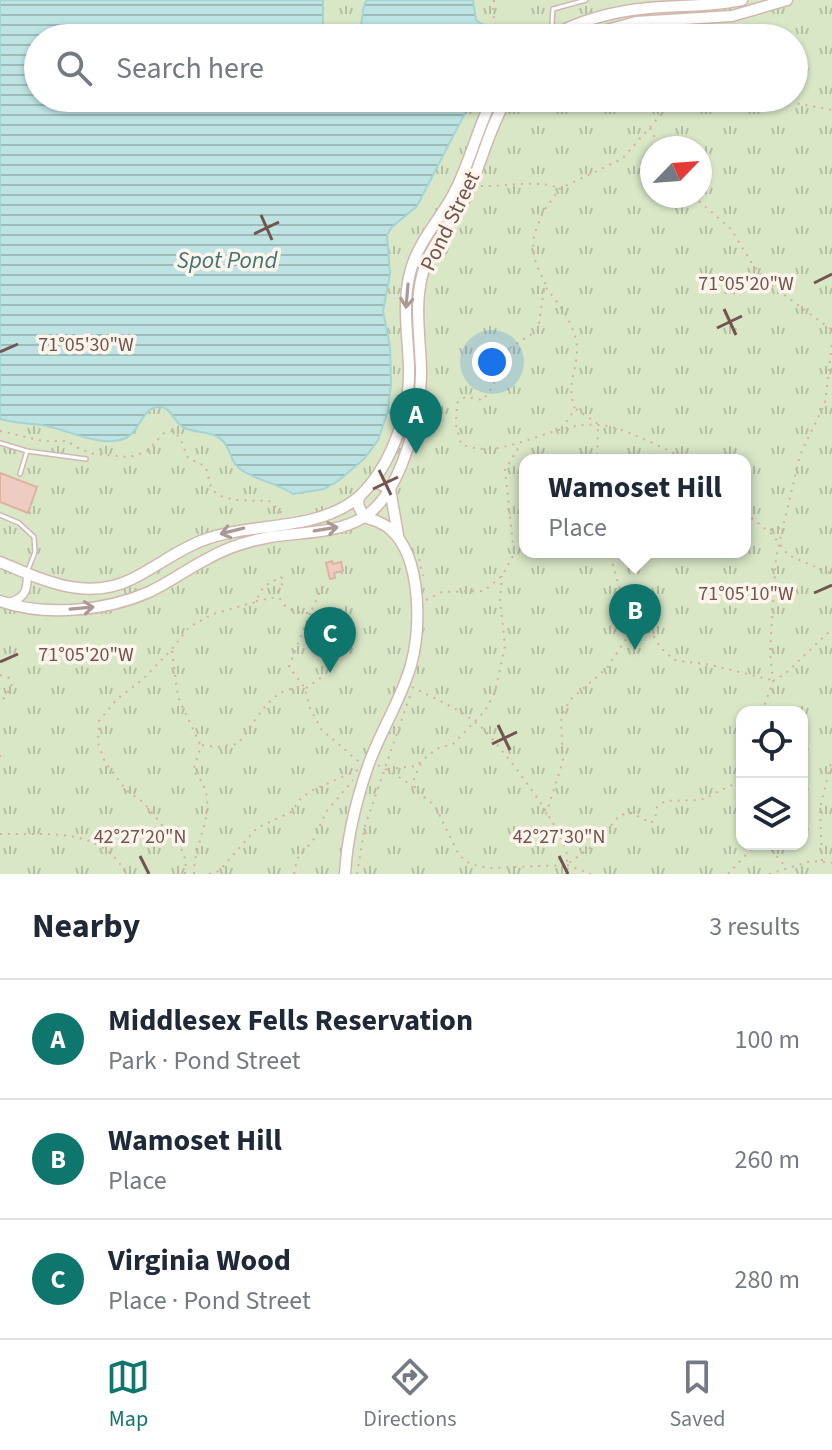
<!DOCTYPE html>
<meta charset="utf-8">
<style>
body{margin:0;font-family:"Source Sans 3",sans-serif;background:#f6f6f7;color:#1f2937}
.controls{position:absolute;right:24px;bottom:24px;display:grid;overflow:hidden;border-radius:16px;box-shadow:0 2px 6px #0004}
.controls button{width:72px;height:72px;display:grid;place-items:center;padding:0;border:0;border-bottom:2px solid #e0e1e3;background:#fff;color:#1f2937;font:40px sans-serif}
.compass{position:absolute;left:640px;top:136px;width:72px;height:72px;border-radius:50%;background:#fff;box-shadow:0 2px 6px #0004;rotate:65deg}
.you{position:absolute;left:492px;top:362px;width:28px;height:28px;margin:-20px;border:6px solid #fff;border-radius:50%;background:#1a73e8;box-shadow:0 0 0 12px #1a73e833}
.badge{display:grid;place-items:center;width:52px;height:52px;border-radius:50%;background:#0f766e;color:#fff;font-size:26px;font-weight:700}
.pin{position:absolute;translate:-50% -66px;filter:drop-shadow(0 2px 4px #0008)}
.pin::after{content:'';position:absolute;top:42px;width:28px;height:24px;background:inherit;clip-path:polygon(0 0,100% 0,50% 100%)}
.popup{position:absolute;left:519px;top:454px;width:232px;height:104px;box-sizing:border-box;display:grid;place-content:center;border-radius:16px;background:#fff;filter:drop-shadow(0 2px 6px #0005);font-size:26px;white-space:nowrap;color:#747a83}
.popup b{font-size:30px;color:#1f2937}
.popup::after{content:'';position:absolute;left:50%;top:100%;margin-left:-16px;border:16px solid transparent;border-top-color:#fff}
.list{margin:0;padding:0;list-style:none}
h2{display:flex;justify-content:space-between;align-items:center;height:104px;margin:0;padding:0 32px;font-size:34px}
h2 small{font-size:26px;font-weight:400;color:#747a83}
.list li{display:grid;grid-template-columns:52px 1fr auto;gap:24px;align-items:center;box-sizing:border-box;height:120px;padding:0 32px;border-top:2px solid #e0e1e3}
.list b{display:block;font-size:30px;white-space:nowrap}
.list p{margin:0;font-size:26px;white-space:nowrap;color:#747a83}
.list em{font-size:26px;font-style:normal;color:#747a83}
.icon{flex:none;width:44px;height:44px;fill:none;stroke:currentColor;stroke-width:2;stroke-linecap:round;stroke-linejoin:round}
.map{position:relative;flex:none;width:832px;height:874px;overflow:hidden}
.search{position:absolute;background:#fff;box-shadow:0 2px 6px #0004;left:24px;right:24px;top:24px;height:88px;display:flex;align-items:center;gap:20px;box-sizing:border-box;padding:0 28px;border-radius:44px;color:#747a83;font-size:30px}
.sheet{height:464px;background:#fff}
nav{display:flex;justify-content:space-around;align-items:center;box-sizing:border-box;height:112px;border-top:2px solid #e0e1e3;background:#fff;font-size:22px;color:#747a83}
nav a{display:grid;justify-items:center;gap:4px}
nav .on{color:#0f766e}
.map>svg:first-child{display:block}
</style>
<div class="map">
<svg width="832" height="874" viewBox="0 0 832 874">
<defs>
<pattern id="park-tufts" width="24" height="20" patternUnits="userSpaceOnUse" patternTransform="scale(2)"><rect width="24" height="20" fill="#d9e7c7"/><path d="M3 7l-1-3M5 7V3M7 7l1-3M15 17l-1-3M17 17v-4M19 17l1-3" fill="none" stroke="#b4bea4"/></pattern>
<pattern id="water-rules" width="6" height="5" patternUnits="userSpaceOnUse" patternTransform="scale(2)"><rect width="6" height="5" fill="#bde3e3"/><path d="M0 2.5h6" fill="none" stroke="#9ebbba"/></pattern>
</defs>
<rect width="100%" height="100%" fill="#fbf0e7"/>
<!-- park -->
<path fill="url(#park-tufts)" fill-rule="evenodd" d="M0 0H832V874H0ZM38 38H794V98H38ZM652 148H700V196H652ZM525 460H745V552H525ZM742 712H802V844H742Z"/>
<!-- water -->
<path fill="url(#water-rules)" stroke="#a4d4d4" stroke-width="2" d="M0 0H323V38H38V98H466L465 113 417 206 392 227 387 235 390 274 383 311 390 346 391 384 388 411 378 440 364 459 338 481 324 489 293 494C277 483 259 481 243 471 230 464 232 451 223 441 212 430 196 434 183 427 175 423 171 408 161 407 142 405 141 431 126 438 101 449 67 429 42 425 28 424 14 423 0 419Z
M367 0H473L476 20 489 29 488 38H354C367 23 358 13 367 0Z"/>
<!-- building -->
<path fill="#eeccc1" stroke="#dfb1a3" stroke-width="2" d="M0 473 37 487 28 513 0 502Z
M332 561 333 564 341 562 343 571 334 573 335 578 330 579 326 563Z"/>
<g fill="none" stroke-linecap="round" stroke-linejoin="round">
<!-- lane casing -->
<g stroke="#ceb9b1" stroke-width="6">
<path id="lane" d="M555 30 552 23 553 9 586 0
M0 443 27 451 86 459
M20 474 27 451
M0 515 19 523 34 537 35 552 28 570"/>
</g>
<!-- street casing -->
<g stroke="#ceb9b1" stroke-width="10">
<path id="street" d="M10 602C26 598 28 588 27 573"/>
</g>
<!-- secondary casing -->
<g stroke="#d0b8af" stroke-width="13">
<path id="secondary" d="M548 38C578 21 614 11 649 8 680 5 710 7 742 0
M578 38 636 22 732 16 787 0
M374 481 390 489 398 535
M0 562C43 580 86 602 132 579 156 567 176 551 201 541 249 522 309 532 352 502 367 492 377 477 386 461 401 432 410 401 409 368 408 333 401 300 412 266 421 238 441 218 454 193 470 163 477 129 493 98
M0 601C45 617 106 611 149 592 169 583 187 569 207 559 226 548 248 541 270 537 300 532 337 534 364 517 402 493 422 411 421 369 420 336 414 304 423 272 431 244 452 224 465 199 481 166 488 130 507 98
M345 874C347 837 356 801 368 766 380 732 401 700 411 665 421 628 422 558 391 530 384 523 374 520 364 517L358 505 359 497"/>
</g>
<!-- path -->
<path stroke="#d3afa4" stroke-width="2" stroke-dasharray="2 6" stroke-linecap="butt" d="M494 0C491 18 497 23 496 38
M793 98 795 103 832 110
M667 108 622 159 559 189 542 214 534 235 533 250 536 264 545 283 538 330 505 351 493 386 483 400 465 397 457 403 456 425 461 444C504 463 552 420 600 425 622 426 666 450 688 460
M650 128 660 148
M481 186C505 187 537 179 558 188
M693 196 731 229 751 262 768 283 832 330
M546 288C560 305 578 329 577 352 576 373 566 387 575 409L563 427
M576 409 598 424 597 460
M0 431 43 441H67L78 448 94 454 129 457 146 452 164 433 173 431 180 438 188 458 205 466C209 474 208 483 213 490 223 503 255 500 269 501L284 515
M745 513 772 534 788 555 832 574
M770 530 784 527
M419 559 423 576
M426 600 442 592 484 591 502 576 514 554 505 470 520 445
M256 601 277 597
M310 613 289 667 305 688 310 708 321 729 359 762
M632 630 651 632 661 648 674 660 711 665 772 680
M172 651 178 697 200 744
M0 675 9 678 12 686 0 704
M773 681 785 674 832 629
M412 687C435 699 463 710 482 728 502 747 565 830 567 856 568 862 565 868 563 874
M306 688 325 675
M762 712 773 681 770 652 776 557 800 455 825 403 832 343
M202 745 216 747 237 744C258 722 268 685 305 688
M0 755V759
M378 765 404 780 435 806 459 855 470 864 489 868 566 865 594 845 620 815 632 813 651 823 655 819 657 807 665 801 701 800 742 780
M388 769 416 766 436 749 453 744 485 711 495 692 505 646 500 599 502 576
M415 788 414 778 421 764
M546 814 563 761 561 721 564 711 571 699 607 668 632 630 609 552
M0 834C46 835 102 826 126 874
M766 844 786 867
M822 861 820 808 832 759
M567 865 591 874
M185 874 186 861 181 848 143 802 126 790 105 762 98 743 99 721 117 699 142 680 172 649 189 627 213 614 255 602 264 586 281 577 284 581 278 591C280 608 294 613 310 613L324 584
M194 874C193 840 225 801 193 771L201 745
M209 874 219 871 257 828 291 812 301 798 313 790 358 770
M294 874 297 859 314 839 326 812 353 780
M357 874 365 826 410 696
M728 874 756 844
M769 874 811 861 832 863"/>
<!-- lane -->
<use href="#lane" stroke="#fff" stroke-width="3"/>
<!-- street -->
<use href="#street" stroke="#fff" stroke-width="7"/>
<!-- secondary -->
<use href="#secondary" stroke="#fff" stroke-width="10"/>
</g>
<!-- one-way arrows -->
<defs><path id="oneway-shaft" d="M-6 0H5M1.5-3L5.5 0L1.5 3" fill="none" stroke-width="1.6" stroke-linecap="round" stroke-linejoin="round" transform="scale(2)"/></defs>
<g stroke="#aa9995">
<use href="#oneway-shaft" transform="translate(407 296) rotate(95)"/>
<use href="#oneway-shaft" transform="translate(326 529) rotate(-9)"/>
<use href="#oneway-shaft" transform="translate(232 531) rotate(166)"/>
<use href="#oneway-shaft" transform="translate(82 608) rotate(-5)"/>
</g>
<!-- ticks -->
<path fill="none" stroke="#72554e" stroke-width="3" d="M261 215 272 240M254 234 279 222M814 283 832 274M724 309 736 335M717 328 742 316M0 352 18 344M379 470 391 495M373 489 398 477M814 593 832 585M0 662 18 654M498 725 510 750M492 744 517 732M140 856 149 874M559 856 568 874"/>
<g text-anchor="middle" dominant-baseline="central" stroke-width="7" stroke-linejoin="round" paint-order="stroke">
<!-- street labels -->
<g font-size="22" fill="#72554e" stroke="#fef5ed">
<text transform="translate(450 221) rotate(-64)">Pond Street</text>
</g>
<!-- water labels -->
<g font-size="24" font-style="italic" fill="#427676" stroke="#fef5ed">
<text x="227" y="260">Spot Pond</text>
</g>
</g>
<g font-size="20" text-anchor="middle" fill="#72554e" stroke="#fef5ed" stroke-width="7" stroke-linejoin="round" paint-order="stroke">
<text x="746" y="290">71°05'20"W</text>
<text x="86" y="351">71°05'30"W</text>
<text x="746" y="600">71°05'10"W</text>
<text x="86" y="661">71°05'20"W</text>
<text x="140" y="843">42°27'20"N</text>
<text x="559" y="843">42°27'30"N</text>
</g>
</svg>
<div class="controls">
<button><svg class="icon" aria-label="locate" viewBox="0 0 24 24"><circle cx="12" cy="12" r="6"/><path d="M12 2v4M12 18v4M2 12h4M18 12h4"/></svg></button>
<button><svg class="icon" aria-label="layers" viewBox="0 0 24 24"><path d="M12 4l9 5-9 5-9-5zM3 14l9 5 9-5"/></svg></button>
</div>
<svg class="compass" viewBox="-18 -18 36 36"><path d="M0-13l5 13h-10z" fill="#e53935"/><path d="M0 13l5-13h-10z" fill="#747a83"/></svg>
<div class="you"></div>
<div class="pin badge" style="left:416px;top:454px">A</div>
<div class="pin badge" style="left:635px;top:650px">B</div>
<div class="popup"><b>Wamoset Hill</b>Place</div>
<div class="pin badge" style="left:330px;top:673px">C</div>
<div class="search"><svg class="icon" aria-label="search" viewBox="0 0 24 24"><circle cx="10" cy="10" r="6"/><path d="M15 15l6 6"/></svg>Search here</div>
</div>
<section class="sheet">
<h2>Nearby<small>3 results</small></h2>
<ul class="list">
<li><span class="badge">A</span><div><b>Middlesex Fells Reservation</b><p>Park · Pond Street</p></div><em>100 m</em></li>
<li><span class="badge">B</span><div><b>Wamoset Hill</b><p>Place</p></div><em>260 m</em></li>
<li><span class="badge">C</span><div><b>Virginia Wood</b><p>Place · Pond Street</p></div><em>280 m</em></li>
</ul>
</section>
<nav>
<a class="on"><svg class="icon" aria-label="map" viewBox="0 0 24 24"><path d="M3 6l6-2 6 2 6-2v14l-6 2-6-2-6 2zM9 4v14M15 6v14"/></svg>Map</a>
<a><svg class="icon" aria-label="directions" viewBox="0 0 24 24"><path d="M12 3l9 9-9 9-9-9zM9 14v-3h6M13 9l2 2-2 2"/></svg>Directions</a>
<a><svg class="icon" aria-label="saved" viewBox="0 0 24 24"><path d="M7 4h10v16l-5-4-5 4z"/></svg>Saved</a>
</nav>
